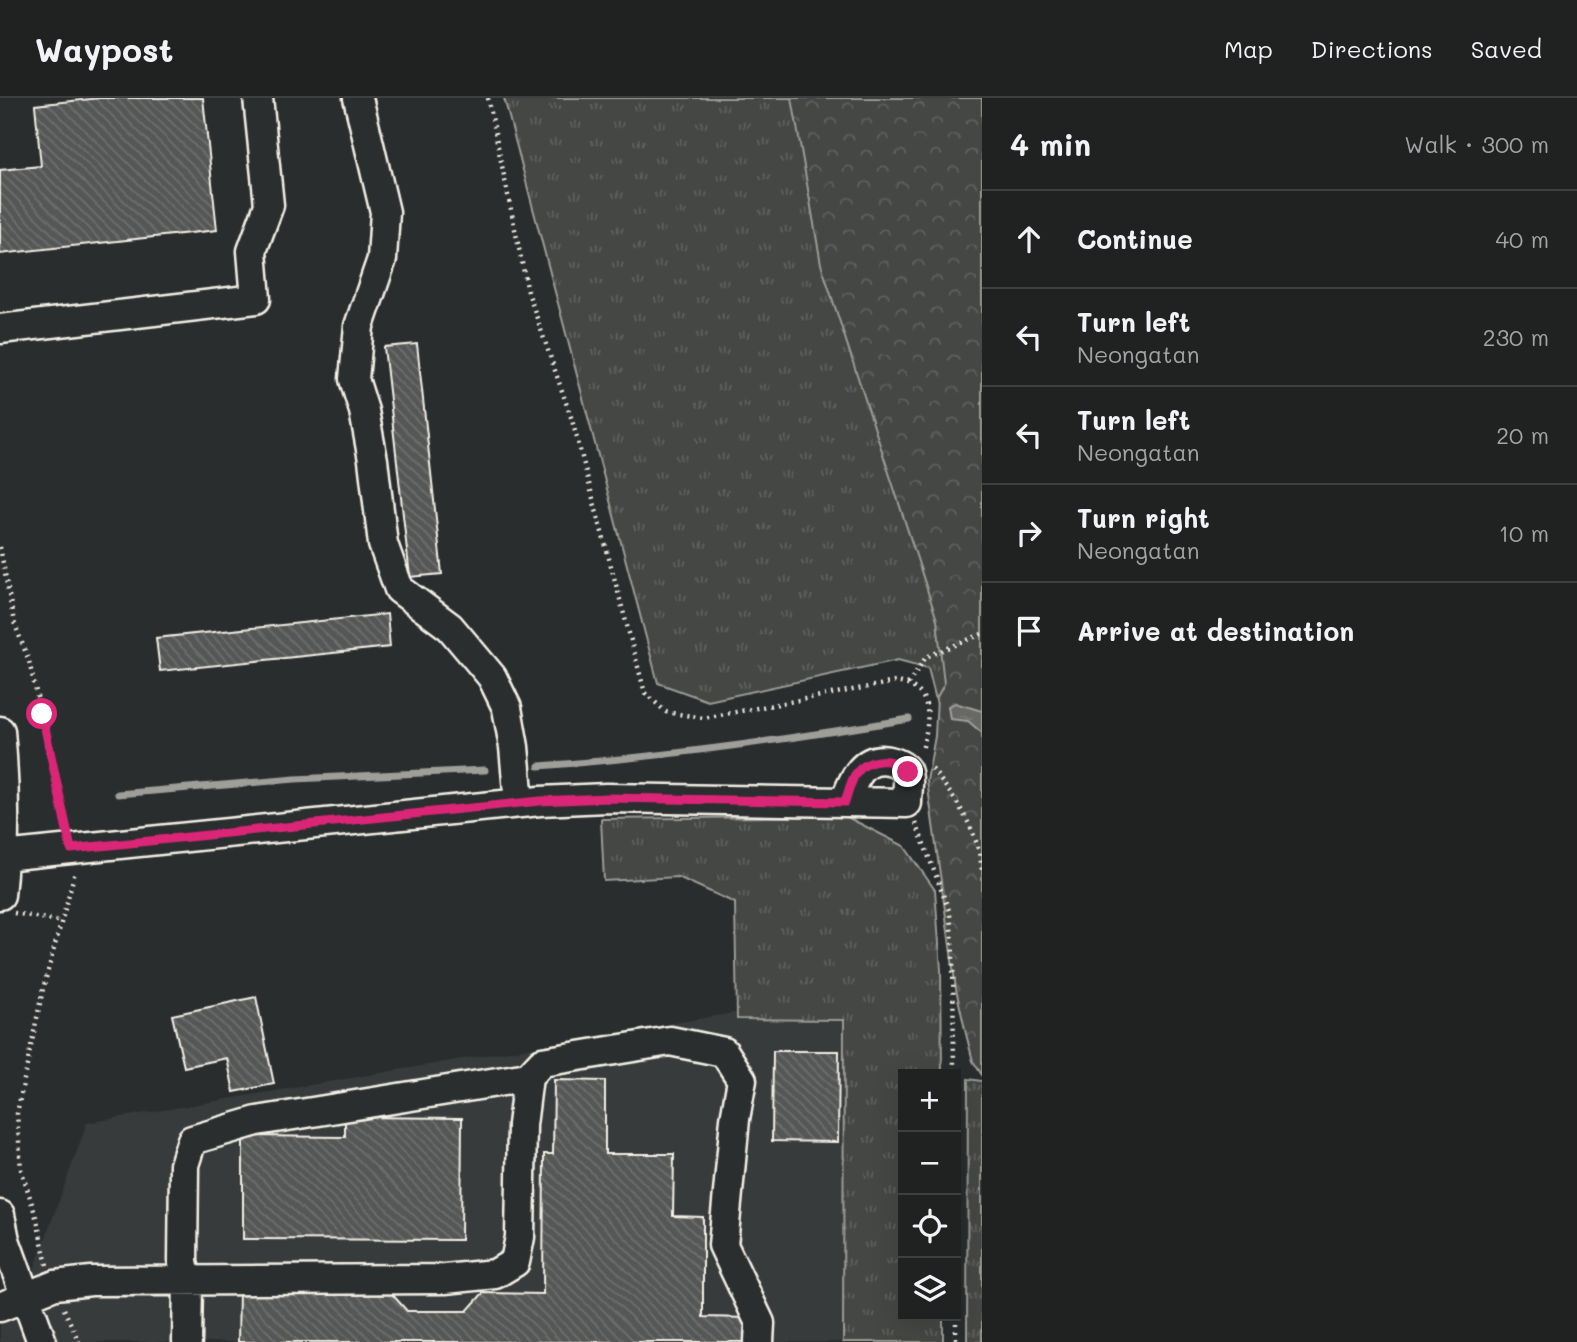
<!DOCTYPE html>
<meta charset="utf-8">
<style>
body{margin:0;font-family:Mali,sans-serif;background:#282a2a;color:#f1f3f6}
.controls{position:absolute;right:21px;bottom:21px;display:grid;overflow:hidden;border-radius:0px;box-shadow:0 7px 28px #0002}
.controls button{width:63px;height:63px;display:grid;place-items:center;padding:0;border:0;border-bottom:2px solid #3d3f40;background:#202222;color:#f1f3f6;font:35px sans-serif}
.stop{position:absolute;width:21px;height:21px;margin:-16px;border:5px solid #db2777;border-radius:50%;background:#fff}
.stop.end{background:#db2777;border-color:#fff;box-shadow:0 2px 7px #0008}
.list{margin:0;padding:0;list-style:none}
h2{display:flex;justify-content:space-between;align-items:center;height:91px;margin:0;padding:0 28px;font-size:30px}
h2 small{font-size:23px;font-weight:400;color:#a2a4a5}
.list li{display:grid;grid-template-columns:46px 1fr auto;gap:21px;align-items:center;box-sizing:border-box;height:98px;padding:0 28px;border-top:2px solid #3d3f40}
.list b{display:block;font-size:26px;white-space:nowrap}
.list p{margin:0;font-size:23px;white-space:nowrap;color:#a2a4a5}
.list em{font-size:23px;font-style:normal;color:#a2a4a5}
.icon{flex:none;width:38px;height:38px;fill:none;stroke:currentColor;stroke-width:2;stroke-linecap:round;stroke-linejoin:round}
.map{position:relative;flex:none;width:982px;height:1244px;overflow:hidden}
header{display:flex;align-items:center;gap:42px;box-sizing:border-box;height:98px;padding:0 35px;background:#202222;border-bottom:2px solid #3d3f40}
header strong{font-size:33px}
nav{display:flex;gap:38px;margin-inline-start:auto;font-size:24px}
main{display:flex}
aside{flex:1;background:#202222}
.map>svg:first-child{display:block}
</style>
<header>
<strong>Waypost</strong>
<nav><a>Map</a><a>Directions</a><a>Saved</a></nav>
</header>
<main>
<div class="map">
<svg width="982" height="1244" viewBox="0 0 982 1244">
<defs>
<pattern id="grass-tufts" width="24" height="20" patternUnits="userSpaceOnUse" patternTransform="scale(1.75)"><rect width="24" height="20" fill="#444645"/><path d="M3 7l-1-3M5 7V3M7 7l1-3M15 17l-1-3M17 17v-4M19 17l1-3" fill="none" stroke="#606160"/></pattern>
<pattern id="forest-crowns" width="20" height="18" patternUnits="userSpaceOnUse" patternTransform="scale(1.75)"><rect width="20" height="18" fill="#444645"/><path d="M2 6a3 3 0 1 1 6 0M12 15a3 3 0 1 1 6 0" fill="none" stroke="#606160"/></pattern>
<pattern id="water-ripples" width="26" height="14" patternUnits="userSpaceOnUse" patternTransform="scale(1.75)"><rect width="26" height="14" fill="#676866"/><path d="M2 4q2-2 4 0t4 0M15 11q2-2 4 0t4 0" fill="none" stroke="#7d7e7c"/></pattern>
<pattern id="building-back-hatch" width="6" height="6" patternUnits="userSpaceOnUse" patternTransform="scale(1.75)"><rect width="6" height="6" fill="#555756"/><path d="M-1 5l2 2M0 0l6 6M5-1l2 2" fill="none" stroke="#6e706e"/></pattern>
</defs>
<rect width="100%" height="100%" fill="#2a2d2e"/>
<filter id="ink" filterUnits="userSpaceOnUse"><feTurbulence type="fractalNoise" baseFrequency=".0143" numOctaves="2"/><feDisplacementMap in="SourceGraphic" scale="14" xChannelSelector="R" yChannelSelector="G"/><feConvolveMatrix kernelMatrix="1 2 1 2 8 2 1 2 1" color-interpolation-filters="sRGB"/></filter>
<g filter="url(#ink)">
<!-- built -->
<path fill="#373a3a" d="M868 892 877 1244H0V1223L18 1216 87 1025Z"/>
<!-- grass -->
<path fill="url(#grass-tufts)" stroke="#9c9c96" stroke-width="2" d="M504 0H982V723L954 674 928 570 898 562 708 603 658 585Z
M845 718 904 748 935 792 941 872 942 976H903V1218H943V1244H843L844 922 737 921 735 805 678 779 604 783 601 721Z
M968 981 982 983V1244H967Z"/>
<!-- forest -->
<path fill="url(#forest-crowns)" stroke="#9c9c96" stroke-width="2" d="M792 0H982V977L973 963 966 936 956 891 927 683 935 638 937 599 944 586 937 522 821 166Z"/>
<!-- water -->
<path fill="url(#water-ripples)" stroke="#9f9f9a" stroke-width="2" d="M955 605 982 613V635L968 623 950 621 948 608Z"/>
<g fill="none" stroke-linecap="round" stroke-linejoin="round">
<!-- stream -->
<path stroke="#9f9f9a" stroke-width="7" d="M539 668C663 659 786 642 909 621
M118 696 295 681 485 672"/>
</g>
<!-- building -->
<path fill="url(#building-back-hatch)" stroke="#f4f1e8" stroke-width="2" d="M100 0H203L217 132 0 156V72L41 68 35 7Z
M417 246 442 476 410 479 384 249Z
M387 516 390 549 160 573 156 540Z
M256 899 274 986 234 994 227 960 184 969 172 917Z
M773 953H839L838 1044 772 1043Z
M554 982 605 983V1056H674L673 1118 703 1119V1219L750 1220V1244H238L239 1194 391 1195 407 1213H467L483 1195 543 1196 544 1056H553Z
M345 1019 462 1020 461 1142 243 1141V1038L345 1039Z"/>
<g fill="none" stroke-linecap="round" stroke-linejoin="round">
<!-- minor casing -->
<g stroke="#f4f1e8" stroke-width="33">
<path id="minor" d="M358 0 385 114 382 161 359 228 354 281 364 313 373 362 383 446 399 491 450 529 492 579 507 610 514 649 519 705
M0 231 256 201 252 153 269 107 258 0
M0 633C5 688 6 743 0 797
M3 758 540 703 606 700 907 705C907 696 910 680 906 672 903 667 898 666 893 664 863 655 853 682 845 704
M0 1117 5 1142 42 1244
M0 1209 55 1187 91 1183 445 1181 495 1176 515 1164 520 1139 522 1027 528 979 542 964 670 943 724 954 742 982 735 1021 723 1147 760 1225 759 1244
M187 1244 188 1183 183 1165 184 1067 192 1042 257 1023 528 979"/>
</g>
<!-- path -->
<path stroke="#f4f1e8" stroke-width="4.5" stroke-dasharray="2 5" stroke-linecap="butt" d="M488 0 528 194 572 322 645 595 666 614 704 620 895 584C935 589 930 622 922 652
M0 449 14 524 29 563 66 727
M908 586 926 559 982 536
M932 671C957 703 979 732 982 774
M916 725 950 815 953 856 954 976
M14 815 62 824
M47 1167 37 1122 21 1071 17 1015 43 891 75 774
M956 1176V1244
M64 1211 79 1244"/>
<!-- minor -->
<use href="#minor" stroke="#2a2d2e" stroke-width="28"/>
</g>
</g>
<g fill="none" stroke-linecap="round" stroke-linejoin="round" filter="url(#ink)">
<!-- route -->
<path stroke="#db2777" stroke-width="9" d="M42 616 71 751 540 703 607 700 845 704C848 696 850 685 855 677 867 659 895 658 908 674"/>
</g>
</svg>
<div class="controls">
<button>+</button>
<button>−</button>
<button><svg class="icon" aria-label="locate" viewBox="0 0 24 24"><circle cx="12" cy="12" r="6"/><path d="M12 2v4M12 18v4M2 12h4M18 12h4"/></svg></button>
<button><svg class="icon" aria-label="layers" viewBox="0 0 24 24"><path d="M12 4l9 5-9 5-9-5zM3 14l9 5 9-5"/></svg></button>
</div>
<div class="stop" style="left:42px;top:616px"></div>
<div class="stop end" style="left:908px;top:674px"></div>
</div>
<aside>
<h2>4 min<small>Walk · 300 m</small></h2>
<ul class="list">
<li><svg class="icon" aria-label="ahead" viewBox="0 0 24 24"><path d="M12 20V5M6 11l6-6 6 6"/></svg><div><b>Continue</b></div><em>40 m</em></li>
<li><svg class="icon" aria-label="left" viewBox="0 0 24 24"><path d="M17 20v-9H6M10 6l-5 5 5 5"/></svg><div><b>Turn left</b><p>Neongatan</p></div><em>230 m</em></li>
<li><svg class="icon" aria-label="left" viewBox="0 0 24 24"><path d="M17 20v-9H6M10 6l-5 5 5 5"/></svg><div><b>Turn left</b><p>Neongatan</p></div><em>20 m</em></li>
<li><svg class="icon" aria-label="right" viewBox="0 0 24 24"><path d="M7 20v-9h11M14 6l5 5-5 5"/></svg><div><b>Turn right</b><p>Neongatan</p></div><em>10 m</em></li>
<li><svg class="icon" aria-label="arrive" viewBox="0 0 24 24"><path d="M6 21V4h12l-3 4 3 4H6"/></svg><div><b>Arrive at destination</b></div></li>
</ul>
</aside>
</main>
